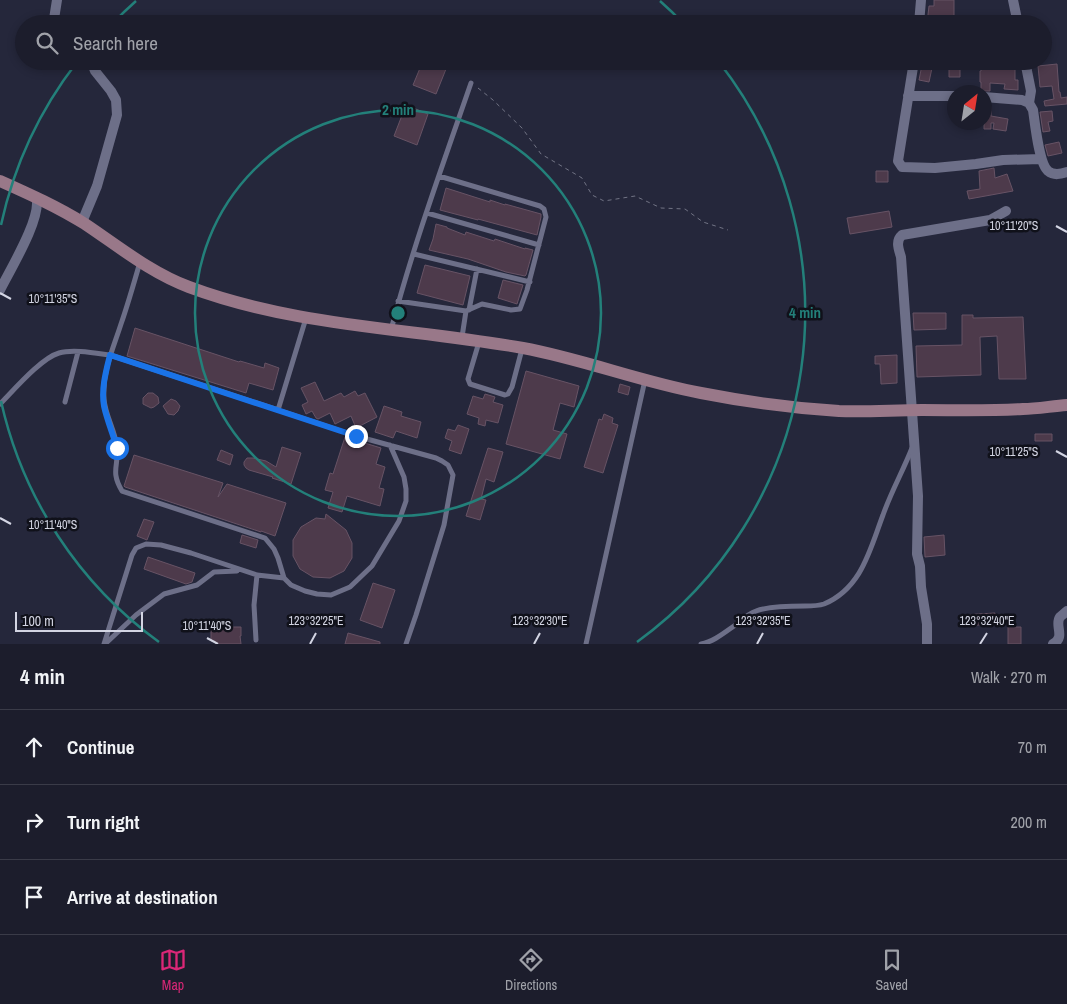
<!DOCTYPE html>
<meta charset="utf-8">
<style>
body{margin:0;font-family:"Archivo Narrow",sans-serif;background:#252634;color:#f1f3f6}
.compass{position:absolute;left:947px;top:85px;width:45px;height:45px;border-radius:50%;background:#1c1d2c;box-shadow:0 2px 8px #0003;rotate:30deg}
.scale{position:absolute;left:15px;bottom:12px;width:128px;box-sizing:border-box;padding-left:5px;border:2px solid #d3d5e3;border-top:0;font-size:14px;line-height:18px;white-space:nowrap;color:#d3d5e3;-webkit-text-stroke:4px #10111a;paint-order:stroke}
.stop{position:absolute;width:15px;height:15px;margin:-11px;border:4px solid #1a73e8;border-radius:50%;background:#fff}
.stop.end{background:#1a73e8;border-color:#fff;box-shadow:0 1px 5px #0008}
.list{margin:0;padding:0;list-style:none}
h2{display:flex;justify-content:space-between;align-items:center;height:65px;margin:0;padding:0 20px;font-size:21px}
h2 small{font-size:16px;font-weight:400;color:#a0a2a9}
.list li{display:grid;grid-template-columns:32px 1fr auto;gap:15px;align-items:center;box-sizing:border-box;height:75px;padding:0 20px;border-top:1px solid #3a3b48}
.list b{display:block;font-size:19px;white-space:nowrap}
.list em{font-size:16px;font-style:normal;color:#a0a2a9}
.icon{flex:none;width:28px;height:28px;fill:none;stroke:currentColor;stroke-width:2;stroke-linecap:round;stroke-linejoin:round}
.map{position:relative;flex:none;width:1067px;height:644px;overflow:hidden}
.search{position:absolute;background:#1c1d2c;box-shadow:0 2px 8px #0003;left:15px;right:15px;top:15px;height:55px;display:flex;align-items:center;gap:12px;box-sizing:border-box;padding:0 18px;border-radius:28px;color:#a0a2a9;font-size:19px}
.sheet{height:290px;background:#1c1d2c}
nav{display:flex;justify-content:space-around;align-items:center;box-sizing:border-box;height:70px;border-top:1px solid #3a3b48;background:#1c1d2c;font-size:14px;color:#a0a2a9}
nav a{display:grid;justify-items:center;gap:2px}
nav .on{color:#db2777}
.map>svg:first-child{display:block}
</style>
<div class="map">
<svg width="1067" height="644" viewBox="0 0 1067 644">
<rect width="100%" height="100%" fill="#25273b"/>
<!-- building -->
<path fill="#4d3a4b" stroke="#675365" d="M934 0H954V24L927 23 929 6H934Z
M423 61H443L448 64 436 94 413 85Z
M983 63 998 66 1015 65V80H1018V90L1004 89 1005 84 990 83V91H981V82H980V71H981Z
M1057 64 1059 92H1060L1061 98 1067 97V104L1045 106 1044 101 1054 99 1052 86 1040 87 1038 66Z
M922 65 932 68 929 82 919 80Z
M949 65H960V77H949Z
M406 105 428 114 417 145 394 136Z
M984 106H991V116L1008 119 1006 131 993 129 994 123H991V129H984Z
M1052 111 1053 121 1048 122 1050 131 1043 132 1040 112Z
M1059 142 1062 153 1048 156 1045 145Z
M994 168 995 178 1007 174 1013 191 969 199 967 191 980 189 979 171Z
M876 171H888V182H876Z
M446 188 490 202V200L505 205V204L541 214V217L537 235 478 219V220L440 210Z
M889 211 892 227 850 234 847 218Z
M436 224 447 227V228L465 235 466 232 494 241 495 239 525 249V248L533 250 526 275 525 276 506 272 468 259 429 250 433 239Z
M425 265 470 276 463 305 417 293Z
M503 280 523 285 517 304 498 298Z
M913 313H946V329L914 330Z
M962 315H973V318L1023 317 1026 379H999L997 336 980 337 981 375 917 377 916 346 962 345Z
M135 328 239 362 240 361 264 368 265 363 279 368 273 390 249 383 246 393 127 356Z
M897 355V383L881 384 880 364H875V356Z
M526 371 579 386 574 407 560 403 553 430 567 434 560 459 506 444Z
M315 382 324 401 341 393 344 397 355 391 358 396 365 393 377 417 356 428 351 416 335 424 330 413 318 419 316 418 312 411 306 414 302 405 308 402 301 388Z
M620 384 630 387 628 395 618 392Z
M148 393H153L158 397 159 403 154 407 151 408 143 404V398Z
M485 394 495 397 493 402 503 405 498 423 486 420 485 426 478 424 479 418 467 414 473 396 483 399Z
M171 399 176 401 180 406 178 411 174 415 168 414 163 406Z
M384 406 402 412 401 416 421 422 417 438 396 431 393 438 375 432Z
M604 414 613 418 612 423 618 425 603 473 584 467 599 419 602 420Z
M458 425 469 429 461 454 449 450 452 441 445 438 448 429 455 431Z
M1035 434H1052V441H1035Z
M345 437 381 448 376 464 385 467 379 488 384 489 380 506 347 496 342 512 328 508 333 492 325 490 330 473 333 474Z
M282 447 301 453 291 484 272 478 273 477 249 470 246 468 244 465V462L247 458H253L266 461 276 467Z
M488 448 503 452 494 482 486 479 481 499 486 500 480 520 466 516Z
M221 450 233 455 230 465 217 460Z
M134 455 223 483 218 497 227 484 286 503 275 536 261 531V532L125 487 124 486Z
M326 514 346 530 352 543V558L344 571 330 578 313 577 300 569 293 556V540L301 527 316 518 325 519Z
M144 519 154 522 147 540 137 536Z
M242 535 258 540 256 548 240 543Z
M944 535 945 555 925 557 924 537Z
M148 557 195 573 192 582 186 584 144 569Z
M373 583 395 590 382 628 360 620Z
M995 613 996 624 962 626V615Z
M211 627H241V636H240L241 644H216L215 641H211Z
M1008 627H1021V644H1008Z
M348 633 380 642V644H345Z"/>
<g fill="none" stroke-linecap="round" stroke-linejoin="round">
<!-- path -->
<path stroke="#727485" stroke-width="1" stroke-dasharray="4 4" stroke-linecap="butt" d="M478 88 493 100 522 128 541 154 582 178 592 195 604 201 635 196 661 208 685 209 703 222 728 230"/>
<!-- lane -->
<path stroke="#6d6f88" stroke-width="5" d="M439 176 540 206 544 209 546 217 527 290 520 309 511 310 482 304 466 311 462 337
M427 213 539 245
M414 254 530 282
M140 262C134 283 128 304 121 324 113 349 102 372 104 399 105 415 115 430 117 447 119 466 110 471 122 491L265 538 274 549 278 558 284 578 291 585 305 591 317 594 331 595 350 587 372 566 399 521 406 501V489L404 477 390 445
M398 301 466 311
M469 310 477 269
M306 318 278 410 356 436 436 458 442 461 448 465 453 475 444 525 416 615 406 644
M391 330C413 246 443 164 471 83
M479 342 468 379 470 384 505 395 508 394 512 387 522 349
M65 402 78 352
M0 404C13 391 41 358 59 353 73 349 95 353 110 355L278 410
M256 640 254 605 257 575
M104 644 132 555 136 548 146 544 161 545 191 553 257 575 284 578
M105 644 136 615 164 594 197 585 214 572 237 571
M586 644 645 380
M701 644C713 642 724 633 734 626 741 621 747 614 756 611 769 606 791 606 805 606 811 606 818 606 824 604 862 588 870 549 883 515 891 492 903 471 912 448"/>
<!-- street -->
<path stroke="#6d6f88" stroke-width="10" d="M1013 0 1018 24
M54 24V19L57 0
M919 24 921 0
M914 61 898 161 902 167 935 168 976 164 1003 160 1041 159
M1025 61 1031 91 1029 103
M908 96H954
M984 97 1022 100 1029 103 1033 110C1035 123 1039 164 1048 171 1054 176 1061 174 1067 172
M82 222 97 186 117 115 116 100 111 91 95 71 91 61
M0 290C10 270 43 216 36 197
M927 644V624L921 587 920 566 917 554 918 496 901 257C899 250 895 241 902 235L990 220 999 215 1006 211
M1053 644C1066 637 1054 625 1060 617 1061 616 1066 612 1067 611"/>
<!-- secondary -->
<path stroke="#997889" stroke-width="12" d="M0 181C29 194 58 207 85 224 118 246 151 273 189 287 296 327 411 328 523 348 583 359 641 382 701 393 747 402 792 408 839 411 867 412 895 410 922 410 956 410 989 411 1023 409 1037 409 1052 406 1067 405"/>
</g>
<g fill="none" stroke-linecap="round" stroke-linejoin="round">
<!-- route -->
<path stroke="#1a73e8" stroke-width="6" d="M117 448C113 434 107 420 104 406 101 389 106 371 110 355L356 436"/>
</g>
<!-- ticks -->
<path fill="none" stroke="#d3d5e3" stroke-width="2" d="M1056 226 1067 232M0 293 11 299M1056 451 1067 457M0 518 11 524M207 638 218 644M310 644 316 633M534 644 540 633M757 644 763 633M980 644 987 633"/>
<!-- distance rings -->
<g fill="none" stroke="#23807a" stroke-width="2.5">
<circle cx="398" cy="313" r="203"/>
<path d="M159 642A407 407 0 0 1 1 401M1 225A407 407 0 0 1 77 62M113 23A407 407 0 0 1 136 1M660 1A407 407 0 0 1 683 23M719 62A407 407 0 0 1 637 642"/>
</g>
<g font-size="12" text-anchor="middle" fill="#d3d5e3" stroke="#10111a" stroke-width="5" stroke-linejoin="round" paint-order="stroke">
<text x="1014" y="230">10°11'20"S</text>
<text x="53" y="303">10°11'35"S</text>
<text x="1014" y="456">10°11'25"S</text>
<text x="53" y="529">10°11'40"S</text>
<text x="316" y="625">123°32'25"E</text>
<text x="540" y="625">123°32'30"E</text>
<text x="763" y="625">123°32'35"E</text>
<text x="987" y="625">123°32'40"E</text>
<text x="207" y="630">10°11'40"S</text>
</g>
<circle cx="398" cy="313" r="8" fill="#23807a" stroke="#10111a" stroke-width="2.5"/>
<g font-size="15" text-anchor="middle" font-weight="bold" fill="#23807a" stroke="#10111a" stroke-width="5" stroke-linejoin="round" paint-order="stroke">
<text x="398" y="115">2 min</text>
<text x="805" y="318">4 min</text>
</g>
</svg>
<svg class="compass" viewBox="-18 -18 36 36"><path d="M0-13l5 13h-10z" fill="#e53935"/><path d="M0 13l5-13h-10z" fill="#a0a2a9"/></svg>
<div class="scale">100 m</div>
<div class="stop" style="left:117px;top:448px"></div>
<div class="stop end" style="left:356px;top:436px"></div>
<div class="search"><svg class="icon" aria-label="search" viewBox="0 0 24 24"><circle cx="10" cy="10" r="6"/><path d="M15 15l6 6"/></svg>Search here</div>
</div>
<section class="sheet">
<h2>4 min<small>Walk · 270 m</small></h2>
<ul class="list">
<li><svg class="icon" aria-label="ahead" viewBox="0 0 24 24"><path d="M12 20V5M6 11l6-6 6 6"/></svg><div><b>Continue</b></div><em>70 m</em></li>
<li><svg class="icon" aria-label="right" viewBox="0 0 24 24"><path d="M7 20v-9h11M14 6l5 5-5 5"/></svg><div><b>Turn right</b></div><em>200 m</em></li>
<li><svg class="icon" aria-label="arrive" viewBox="0 0 24 24"><path d="M6 21V4h12l-3 4 3 4H6"/></svg><div><b>Arrive at destination</b></div></li>
</ul>
</section>
<nav>
<a class="on"><svg class="icon" aria-label="map" viewBox="0 0 24 24"><path d="M3 6l6-2 6 2 6-2v14l-6 2-6-2-6 2zM9 4v14M15 6v14"/></svg>Map</a>
<a><svg class="icon" aria-label="directions" viewBox="0 0 24 24"><path d="M12 3l9 9-9 9-9-9zM9 14v-3h6M13 9l2 2-2 2"/></svg>Directions</a>
<a><svg class="icon" aria-label="saved" viewBox="0 0 24 24"><path d="M7 4h10v16l-5-4-5 4z"/></svg>Saved</a>
</nav>
